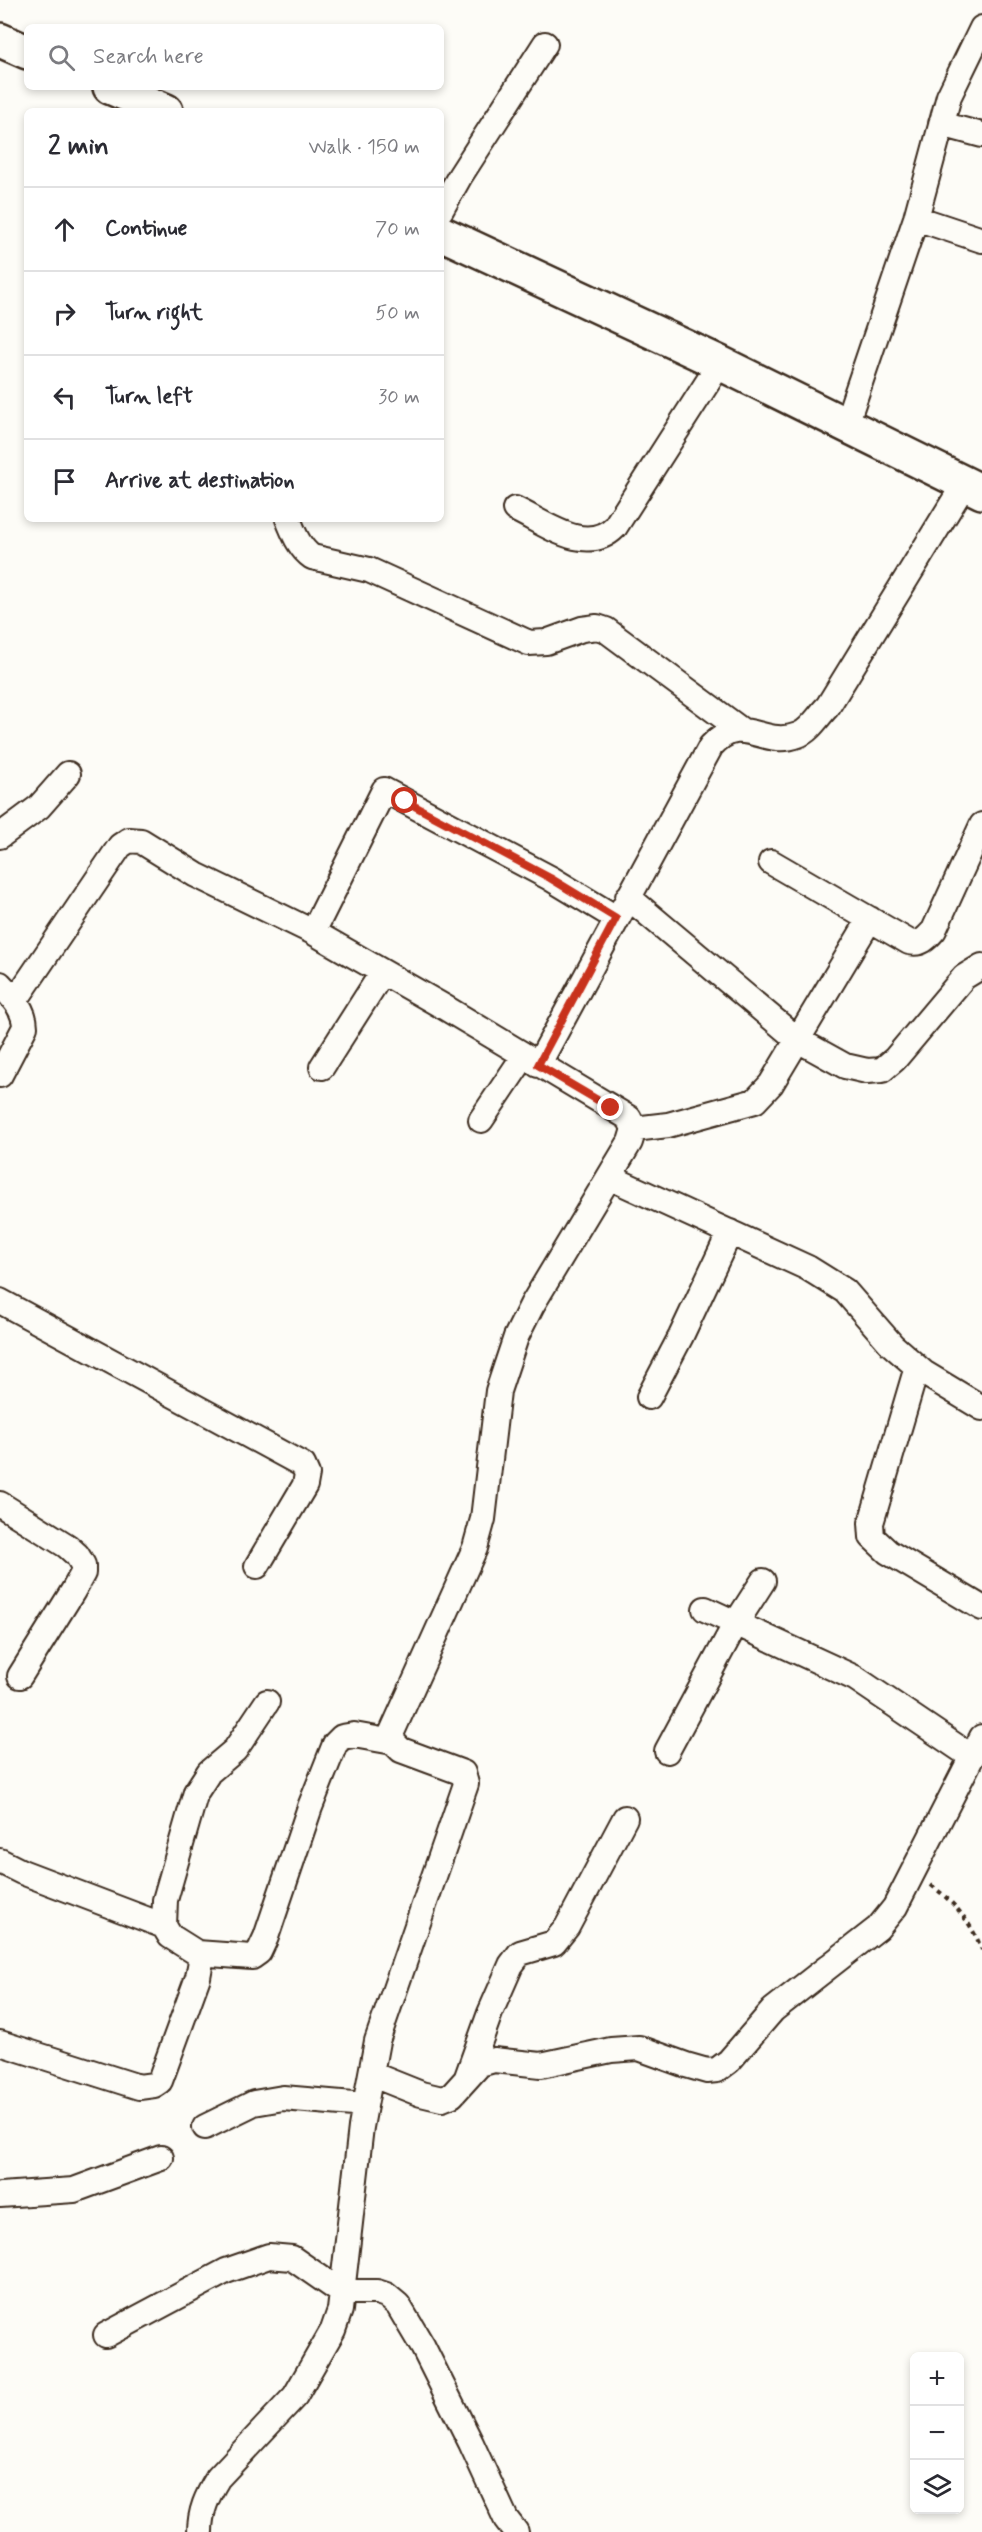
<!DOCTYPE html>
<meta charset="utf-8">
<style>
body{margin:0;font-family:Mynerve,sans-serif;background:#f2f2f3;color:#2b2b33}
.controls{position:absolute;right:18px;bottom:18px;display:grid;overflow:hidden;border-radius:9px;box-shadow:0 3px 9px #0003}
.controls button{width:54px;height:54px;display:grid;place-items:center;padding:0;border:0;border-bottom:2px solid #e1e1e2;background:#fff;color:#2b2b33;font:30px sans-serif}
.stop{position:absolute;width:18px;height:18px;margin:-14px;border:4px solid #c8321e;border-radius:50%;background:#fff}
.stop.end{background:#c8321e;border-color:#fff;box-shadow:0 2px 6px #0008}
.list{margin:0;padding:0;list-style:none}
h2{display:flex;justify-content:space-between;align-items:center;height:78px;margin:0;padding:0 24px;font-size:26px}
h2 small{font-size:20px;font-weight:400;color:#7c7c81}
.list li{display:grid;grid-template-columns:39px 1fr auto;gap:18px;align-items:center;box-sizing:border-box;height:84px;padding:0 24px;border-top:2px solid #e1e1e2}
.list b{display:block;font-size:22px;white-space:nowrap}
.list em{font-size:20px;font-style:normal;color:#7c7c81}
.icon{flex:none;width:33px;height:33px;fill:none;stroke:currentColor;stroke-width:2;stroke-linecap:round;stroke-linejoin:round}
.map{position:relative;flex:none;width:982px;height:2532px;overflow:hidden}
.search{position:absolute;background:#fff;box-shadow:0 3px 9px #0003;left:24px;top:24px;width:420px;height:66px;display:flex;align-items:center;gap:15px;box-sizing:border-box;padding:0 21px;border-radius:9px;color:#7c7c81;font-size:22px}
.panel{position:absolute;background:#fff;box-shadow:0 3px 9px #0003;left:24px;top:108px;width:420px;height:414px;border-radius:9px}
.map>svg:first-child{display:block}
</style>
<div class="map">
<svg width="982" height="2532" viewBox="0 0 982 2532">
<rect width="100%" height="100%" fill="#fdfcf7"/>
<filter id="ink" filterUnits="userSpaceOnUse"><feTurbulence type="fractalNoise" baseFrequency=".0167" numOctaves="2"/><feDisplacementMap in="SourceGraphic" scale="12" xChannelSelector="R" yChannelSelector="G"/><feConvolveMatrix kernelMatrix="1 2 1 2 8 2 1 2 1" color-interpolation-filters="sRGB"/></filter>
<g filter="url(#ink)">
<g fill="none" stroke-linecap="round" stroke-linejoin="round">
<!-- street casing -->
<g stroke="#3b2a1e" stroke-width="28">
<path id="street" d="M941 124 982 135
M441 210 460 176 545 44
M916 218 982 240
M846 424 916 218 949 96 982 28
M515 509C545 523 586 556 615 527L720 363
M288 519C294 533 299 548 312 557L369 570 529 643 546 642 582 629 597 627 606 630 741 730
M0 836 39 807 68 774
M771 862 909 942C921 945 927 938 934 930L982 825
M628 897 798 1040 845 1066 867 1071 882 1070 895 1059 964 977 982 966
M313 932 384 790 550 878 616 918
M0 984C11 996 25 1009 25 1027L0 1075
M15 1001 120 846 129 840 141 841 196 875 313 932 444 1007 629 1118 634 1129 630 1142 532 1305 516 1337 498 1391 483 1519 475 1548 392 1732 393 1742 401 1750 463 1773 466 1784 377 2041 361 2127 340 2310 333 2330 295 2396 218 2478C207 2496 200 2511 200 2532
M538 1065 711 746C743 711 762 749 798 735 810 731 819 715 828 706L965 483
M322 1067 382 973
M481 1120 524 1056
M634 1129 668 1125 755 1101 771 1084 870 919
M609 1177 808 1268 845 1291 892 1345 924 1373 982 1408
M0 1301 303 1465 307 1474 305 1485 257 1566
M917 1367 871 1523 872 1537 888 1552 982 1608
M649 1397 681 1336 730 1232
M0 1504 67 1546 77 1555 83 1565V1573L73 1591 20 1676
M705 1609 855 1678 972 1757
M667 1751 736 1623 763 1581
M0 1861 22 1872 164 1926
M197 1953 252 1957 259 1952 266 1937 310 1807 335 1744 342 1737 354 1735 393 1742
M0 2043 139 2087 154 2085 160 2081 198 1977 201 1961 197 1953 170 1936 164 1926 165 1900 196 1792 209 1772 235 1750 267 1702
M371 2074 421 2094 442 2099 452 2095 480 2064 494 2060 541 2065 611 2050 639 2048 686 2065 707 2071 717 2070 729 2061 773 2010 878 1928 895 1907 982 1737
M467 2077 490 2013 511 1965 520 1953 554 1943 567 1927 625 1818
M205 2127 254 2103 283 2098 365 2105
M0 2195 74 2190 161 2158
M106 2335 226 2271 269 2256 292 2258 341 2292H377L386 2295 398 2305 423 2347 471 2443 506 2519 516 2532"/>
</g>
<!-- secondary casing -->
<g stroke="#3b2a1e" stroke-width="38">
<path id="secondary" d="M0 40 27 52
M110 87 166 111
M441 233 720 363 982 492"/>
</g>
<!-- path -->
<path stroke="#3b2a1e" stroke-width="4" stroke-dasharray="4.5 4.5" stroke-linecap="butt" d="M931 1885C955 1903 971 1922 982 1950"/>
<!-- street -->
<use href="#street" stroke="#fdfcf7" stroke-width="24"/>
<!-- secondary -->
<use href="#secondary" stroke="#fdfcf7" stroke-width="33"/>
</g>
</g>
<g fill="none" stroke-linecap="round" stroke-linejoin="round" filter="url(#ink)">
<!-- route -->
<path stroke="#c8321e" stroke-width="8" d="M405 801 550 878 616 918 538 1065 611 1108"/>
</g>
</svg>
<div class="controls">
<button>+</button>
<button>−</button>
<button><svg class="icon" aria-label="layers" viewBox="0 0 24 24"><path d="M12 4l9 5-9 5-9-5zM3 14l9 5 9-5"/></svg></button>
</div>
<div class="stop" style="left:405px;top:801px"></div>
<div class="stop end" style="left:611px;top:1108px"></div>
<div class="search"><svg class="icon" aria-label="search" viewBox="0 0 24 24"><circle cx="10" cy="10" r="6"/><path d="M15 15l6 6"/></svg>Search here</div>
<section class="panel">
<h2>2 min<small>Walk · 150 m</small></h2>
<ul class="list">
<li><svg class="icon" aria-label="ahead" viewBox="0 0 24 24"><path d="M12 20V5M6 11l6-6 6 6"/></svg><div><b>Continue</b></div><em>70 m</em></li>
<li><svg class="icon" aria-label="right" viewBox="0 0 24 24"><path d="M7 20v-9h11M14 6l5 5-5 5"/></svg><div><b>Turn right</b></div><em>50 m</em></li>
<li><svg class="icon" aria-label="left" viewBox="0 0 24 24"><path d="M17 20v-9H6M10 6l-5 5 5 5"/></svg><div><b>Turn left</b></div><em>30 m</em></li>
<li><svg class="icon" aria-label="arrive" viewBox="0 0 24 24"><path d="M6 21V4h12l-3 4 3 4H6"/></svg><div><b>Arrive at destination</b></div></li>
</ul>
</section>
</div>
